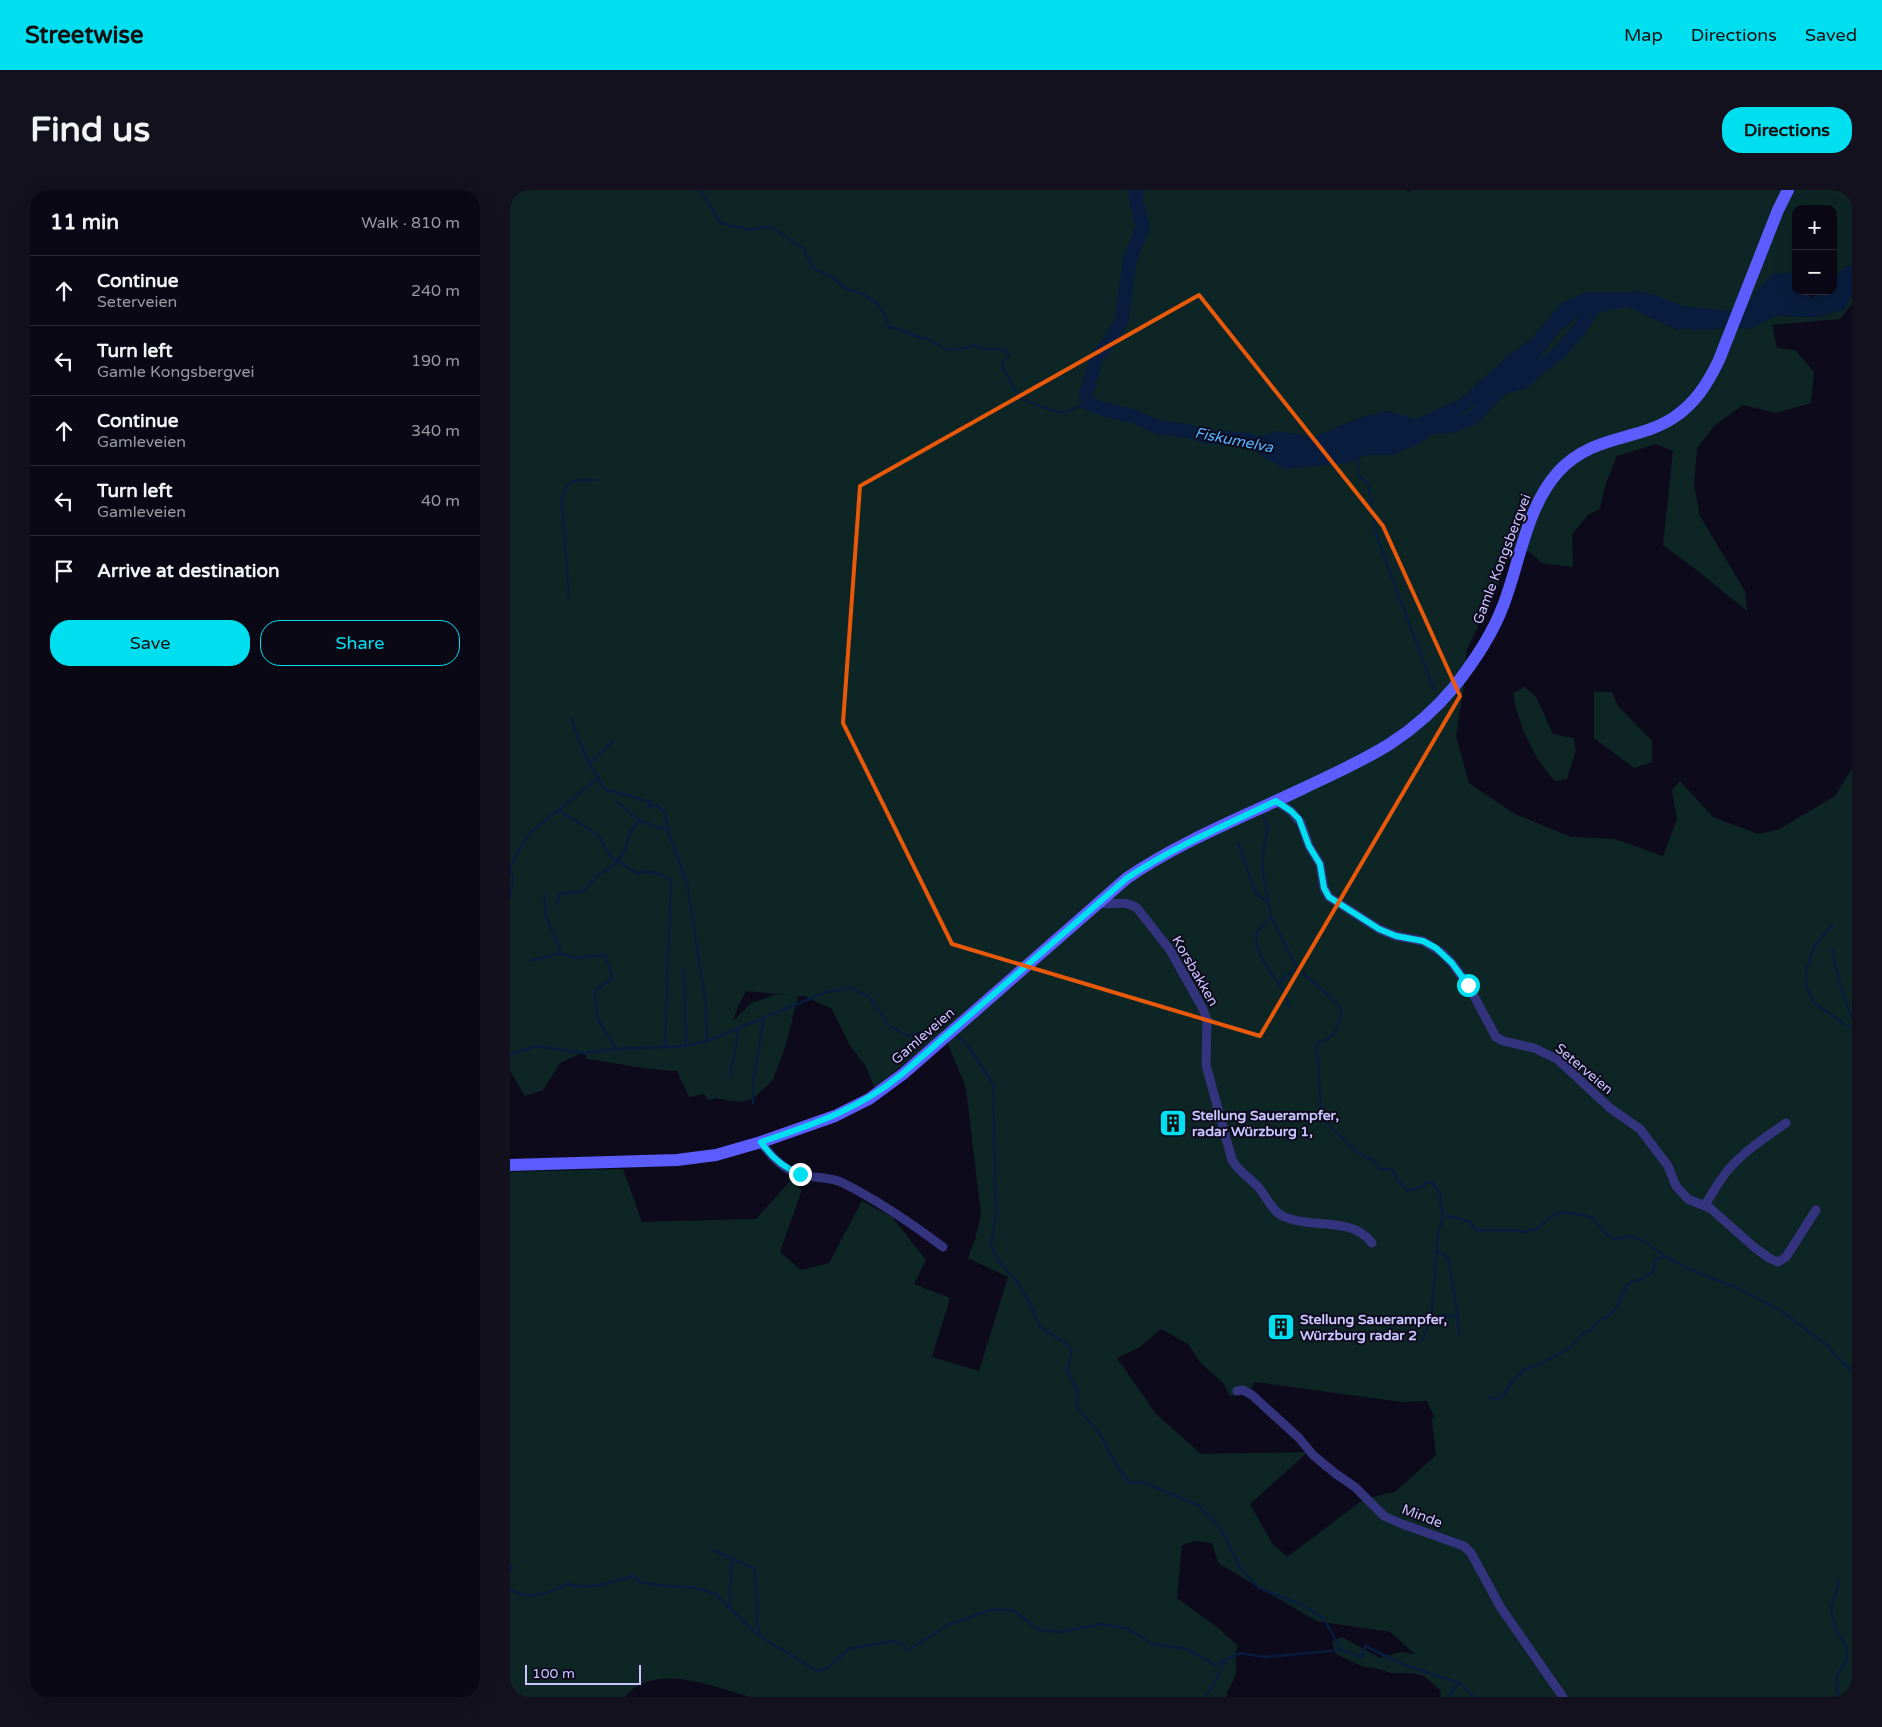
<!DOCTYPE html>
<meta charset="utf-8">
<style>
body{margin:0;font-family:"Varela Round",sans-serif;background:#13111e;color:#f1f3f6}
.controls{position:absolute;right:15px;top:15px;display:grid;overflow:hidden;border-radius:10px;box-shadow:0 5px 20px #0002}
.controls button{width:45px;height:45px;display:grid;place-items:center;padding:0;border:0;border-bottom:1px solid #2a2934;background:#0a0815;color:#f1f3f6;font:25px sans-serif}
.scale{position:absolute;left:15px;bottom:12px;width:116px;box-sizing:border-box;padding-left:5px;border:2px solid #cac5ff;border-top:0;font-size:14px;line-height:18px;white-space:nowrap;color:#cac5ff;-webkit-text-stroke:4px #0d0a1c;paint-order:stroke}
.stop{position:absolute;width:15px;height:15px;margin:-11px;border:4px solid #00dff0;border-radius:50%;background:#fff}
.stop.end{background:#00dff0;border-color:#fff;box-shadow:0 1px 5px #0008}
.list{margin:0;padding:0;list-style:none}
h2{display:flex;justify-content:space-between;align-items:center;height:65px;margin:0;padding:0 20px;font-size:21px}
h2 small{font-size:16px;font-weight:400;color:#999aa0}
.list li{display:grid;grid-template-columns:32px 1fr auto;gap:15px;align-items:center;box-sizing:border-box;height:70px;padding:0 20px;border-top:1px solid #2a2934}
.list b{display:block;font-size:19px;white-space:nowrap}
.list p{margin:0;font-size:16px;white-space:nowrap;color:#999aa0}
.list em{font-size:16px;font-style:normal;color:#999aa0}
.actions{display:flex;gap:10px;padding:15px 20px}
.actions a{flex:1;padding:11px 0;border:1px solid #00dff0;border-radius:20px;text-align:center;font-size:18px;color:#00dff0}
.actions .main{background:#00dff0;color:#111}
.icon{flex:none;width:28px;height:28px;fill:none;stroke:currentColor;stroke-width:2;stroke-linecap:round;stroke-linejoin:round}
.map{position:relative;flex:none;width:1342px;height:1507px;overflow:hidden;border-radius:20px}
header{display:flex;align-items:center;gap:30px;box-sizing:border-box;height:70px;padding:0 25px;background:#00dff0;color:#111}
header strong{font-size:24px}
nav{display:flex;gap:28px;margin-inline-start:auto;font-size:18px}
.intro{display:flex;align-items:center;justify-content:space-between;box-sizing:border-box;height:120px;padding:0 30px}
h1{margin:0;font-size:35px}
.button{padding:12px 22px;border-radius:20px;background:#00dff0;color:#111;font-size:18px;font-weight:700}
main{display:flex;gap:30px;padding:0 30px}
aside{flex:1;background:#0a0815;border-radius:20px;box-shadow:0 5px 20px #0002}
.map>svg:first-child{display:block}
</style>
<header>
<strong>Streetwise</strong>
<nav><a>Map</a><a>Directions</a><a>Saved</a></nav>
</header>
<div class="intro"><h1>Find us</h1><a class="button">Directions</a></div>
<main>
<aside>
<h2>11 min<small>Walk · 810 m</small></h2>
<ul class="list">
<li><svg class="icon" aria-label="ahead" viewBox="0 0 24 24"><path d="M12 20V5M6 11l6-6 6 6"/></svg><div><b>Continue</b><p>Seterveien</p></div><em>240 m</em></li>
<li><svg class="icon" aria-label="left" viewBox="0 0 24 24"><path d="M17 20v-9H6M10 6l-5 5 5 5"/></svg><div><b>Turn left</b><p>Gamle Kongsbergvei</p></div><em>190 m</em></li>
<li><svg class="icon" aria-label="ahead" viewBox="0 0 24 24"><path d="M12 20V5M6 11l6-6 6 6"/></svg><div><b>Continue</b><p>Gamleveien</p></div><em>340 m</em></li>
<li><svg class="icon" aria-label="left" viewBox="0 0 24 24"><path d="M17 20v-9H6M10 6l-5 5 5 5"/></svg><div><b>Turn left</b><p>Gamleveien</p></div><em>40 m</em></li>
<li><svg class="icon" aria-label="arrive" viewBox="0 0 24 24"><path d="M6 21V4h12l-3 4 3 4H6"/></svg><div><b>Arrive at destination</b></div></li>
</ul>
<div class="actions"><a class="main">Save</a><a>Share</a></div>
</aside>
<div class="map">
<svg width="1342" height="1507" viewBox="0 0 1342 1507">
<rect width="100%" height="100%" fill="#0d0a1c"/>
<!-- green -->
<path fill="#0d2625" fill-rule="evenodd" d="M0 0H895L899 2 901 0H1342V75L1334 77 1323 91V19H1286V89L1280 82 1249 98 1232 126H1176L1156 123 1116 103 1051 114 1022 149 996 167 992 172 949 210 906 230 877 221 853 227 803 247 768 241 838 273 855 265H882L984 201 1010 190 1051 140 1080 117H1118L1167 140 1177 138 1183 140 1218 136 1240 139 1265 126 1306 127 1333 120 1342 106V114L1330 129 1262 135 1267 158 1285 160 1304 182 1301 213 1266 223 1233 215 1205 235 1187 258 1184 294 1190 326 1235 401 1237 421 1193 385 1153 355 1163 261 1146 254 1107 266 1095 296 1090 319 1079 324 1062 344 1063 377 1032 373 1018 361 998 370 988 397 957 459 953 502 946 546 959 593 1003 623 1061 647 1105 649 1153 666 1167 629 1162 600 1170 591 1203 627 1248 644 1268 640 1325 606 1342 579V1507H931L930 1500 914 1486 901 1483H881L865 1478 854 1477 826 1464 822 1451 832 1447 870 1468 891 1462 905 1464 880 1442 806 1431 708 1373 702 1353 685 1351 672 1355 667 1408 708 1438 728 1456C723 1467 727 1470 726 1481 725 1489 720 1497 716 1504L717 1507H240C205 1497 143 1471 115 1507H0V982L113 979 132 1032 246 1029 280 991 292 1000 270 1062 291 1080 319 1073 352 1011 382 1027 416 1070 404 1094 440 1108 422 1167 469 1181 498 1087 458 1068 465 1050 471 1025 456 898 433 842 365 898 355 875 340 856 322 819 294 806H288L275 858 263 890 243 909 227 912 206 908 198 910 194 904 179 907 167 881C136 880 107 873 77 869L74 862 50 873 33 900 15 906 0 881ZM236 801 279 805H265L241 813 223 831 228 816ZM651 1139 678 1154 690 1172 714 1194 720 1206 737 1204 745 1192 892 1212 917 1211 924 1226 922 1230 926 1265 885 1302 854 1309 777 1367 762 1353 740 1314 798 1262 691 1264 646 1224 607 1168 630 1157Z
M1015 497 1026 507 1043 544 1063 548 1066 560 1057 589 1045 591C1023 568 1008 534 1003 503Z
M1084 502H1102L1108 516 1142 551V572L1124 578 1084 548Z"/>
<!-- water -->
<path fill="#081d3d" d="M1342 75V106L1333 120 1306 127 1265 126 1240 139 1218 136 1208 139 1183 140 1177 138 1168 140 1118 117H1080L1051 140 1010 190 984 201 905 256 882 265H855L838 273 775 279 748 264 739 250 768 241 803 247 853 227 877 221 906 229 949 210 992 172 996 167 1022 149 1051 113 1077 102 1116 103 1156 123 1176 126H1232L1249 98 1263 84 1280 82 1286 89V101H1295L1301 108 1314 101H1323V91L1334 77Z"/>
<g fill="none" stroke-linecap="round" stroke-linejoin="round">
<!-- stream -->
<path stroke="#081d3d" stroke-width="2.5" d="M190 0 211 33 240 40 252 37 263 38 294 59 302 76 307 80 322 87 337 99 351 103 368 114 376 128 379 137 390 139 408 147 416 148 437 160 456 158 465 155 474 159H494L499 165 492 174 493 177 509 208 547 222H556L578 213
M848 267 849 286 858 293 867 347 924 500
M59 408 52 315C53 289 62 290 86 290
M61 529 79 574 95 599 140 612 139 617 147 615 155 623 159 644 177 693 196 815 197 851
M79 574 103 551
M748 610 749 612
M107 612 129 630
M49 620 89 646 100 666 127 683C138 680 151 684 161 690L155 857
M752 625 758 637 753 663V681L761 727 788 779 828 814 832 822C828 840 824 848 806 854L805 857C813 881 804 911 817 933 819 936 846 961 849 963 859 970 863 966 870 979H881L888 990 898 1001 912 997 916 993 922 992 930 1003 931 1019 933 1025 928 1044 922 1122 913 1150
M728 653 745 702 752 709 757 710
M34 705 36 727 49 756 50 763
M0 708 3 690 0 677 6 665 20 643 87 589
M47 714 50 704 74 701 87 686 108 672 115 660 121 641 129 630 149 638 156 639
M761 727 746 743C746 768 756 773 768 793 773 800 777 810 780 818
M1322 735 1305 755 1296 781 1297 798 1304 813 1342 839
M1322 760 1330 795 1342 829
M20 771 50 763 66 768 95 765 103 788 84 801 88 829 106 859
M174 779 176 856
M769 793 777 785 788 779
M445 844 459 857 483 894 486 1023 481 1056 488 1070 508 1093 520 1114 530 1137 556 1153 562 1160 557 1180 568 1202 566 1216 589 1243 609 1279 620 1293 633 1292 688 1315 710 1337 731 1379 749 1398 795 1416 814 1429 831 1460 852 1467 855 1456 895 1475 949 1493 964 1507
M0 864 26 856 74 863 106 859 176 856 197 851 316 802 342 798 360 808 379 835 397 846 414 842
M220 887 229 838
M243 913V892L254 829
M933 1025 958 1031 967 1040H1004L1016 1042 1027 1039 1040 1027 1052 1022 1072 1025 1083 1028 1097 1045 1105 1049 1123 1046 1139 1054 1151 1064 1179 1079 1227 1098 1270 1120 1319 1157 1326 1166 1342 1181
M927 1060 938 1068 948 1126 949 1146
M931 1125 947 1126
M978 1207 988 1209 993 1206 1000 1194 1014 1180 1034 1172 1061 1157 1075 1141H1080L1092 1128H1096L1107 1117 1116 1096 1124 1091 1131 1090 1143 1082 1145 1070 1154 1066
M203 1360 245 1379 247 1429 250 1446
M0 1374 2 1377 0 1382
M0 1399C18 1412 39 1403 57 1394 79 1401 102 1392 123 1386L130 1392 145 1395 188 1398 205 1404 247 1444 307 1481 316 1479 339 1459 381 1451 393 1454 397 1461 438 1435 481 1420H503L529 1440 551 1442 591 1434 618 1439 642 1454 677 1459 705 1475 731 1463 754 1467 831 1460
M221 1420 220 1403 222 1372
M696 1507 716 1471
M940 1507 941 1502 949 1493
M1328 1507 1326 1486 1337 1470 1336 1456 1327 1442 1321 1419 1329 1390"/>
<!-- river -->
<path stroke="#081d3d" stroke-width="14" d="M626 0V11L633 37 620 69 612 128 605 144 586 169 576 205 578 213 593 219 623 226 647 237 678 241 698 247 739 250 756 256
M916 237 941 236 963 228 991 198 1015 191 1031 176 1049 163 1068 141 1085 116 1126 108 1144 112 1172 123 1219 128"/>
<!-- minor -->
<path stroke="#34337e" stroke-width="9" d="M766 611 781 621 791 633 799 656 810 674 814 698 819 707 869 739 886 746 913 751 931 762 942 773 958 795 986 847 993 851 1024 858 1047 869 1100 918 1130 939 1158 976 1166 996 1178 1009 1200 1018 1244 1057 1259 1068 1268 1072 1276 1067 1306 1020
M588 713C603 716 614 709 627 718L660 760 693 819 697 830 696 875 722 970C728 981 741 989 749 998 755 1005 759 1014 765 1020 768 1023 771 1026 775 1027 802 1039 842 1026 862 1053
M251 952C261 967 277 983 296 986 309 988 321 987 333 993 369 1011 401 1033 433 1057
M1194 1016C1202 1004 1209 991 1218 980 1234 961 1256 947 1276 933
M727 1201 733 1200 742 1205 789 1248 803 1265 826 1284 845 1297 874 1326 892 1334 954 1356 961 1363 991 1418 1053 1507"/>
<!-- secondary -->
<path stroke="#5c5dff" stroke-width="12" d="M0 975 167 970 206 965 251 952 325 926 359 909 393 884 617 688C671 651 735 626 794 598 855 569 899 551 944 497 963 473 982 445 993 416 1010 372 1016 318 1048 282 1083 244 1126 252 1163 228 1185 214 1198 193 1209 170L1268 20 1278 0"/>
</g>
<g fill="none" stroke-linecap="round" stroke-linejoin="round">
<!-- route -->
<path stroke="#00dff0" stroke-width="6" d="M290 984C274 978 261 967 251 952 304 934 348 920 392 884L617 688C663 657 716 635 766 611L781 621 789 629 799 656 810 674 814 698 819 707 869 739 886 746 913 751 926 758 942 773 958 795"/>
</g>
<!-- marked area -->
<path fill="none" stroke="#e8590c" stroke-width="4" stroke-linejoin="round" d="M689 105 873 336 950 506 750 846 442 754 333 533 350 296Z"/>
<!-- icons -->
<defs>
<g id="building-square" transform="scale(1.4375)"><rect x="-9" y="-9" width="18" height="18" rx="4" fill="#00dff0" stroke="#0d0a1c"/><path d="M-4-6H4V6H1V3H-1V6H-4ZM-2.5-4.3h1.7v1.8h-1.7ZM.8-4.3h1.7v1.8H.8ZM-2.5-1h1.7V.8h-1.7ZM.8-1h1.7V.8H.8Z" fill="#111"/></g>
</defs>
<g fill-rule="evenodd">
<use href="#building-square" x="663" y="933"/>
<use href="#building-square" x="771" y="1137"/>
</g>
<g text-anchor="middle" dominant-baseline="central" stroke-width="4" stroke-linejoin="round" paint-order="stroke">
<!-- street labels -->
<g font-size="14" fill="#cac5ff" stroke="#0d0a1c">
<text transform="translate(992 369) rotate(-69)">Gamle Kongsbergvei</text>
<text transform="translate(685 781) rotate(60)">Korsbakken</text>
<text transform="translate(413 846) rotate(-41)">Gamleveien</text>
<text transform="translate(1074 879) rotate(40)">Seterveien</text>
<text transform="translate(912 1326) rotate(21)">Minde</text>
</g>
<!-- poi labels -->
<g font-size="14" font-weight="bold" fill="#cac5ff" stroke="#0d0a1c" text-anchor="start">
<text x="682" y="925">Stellung Sauerampfer,<tspan x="682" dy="16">radar Würzburg 1,</tspan></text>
<text x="790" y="1129">Stellung Sauerampfer,<tspan x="790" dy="16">Würzburg radar 2</tspan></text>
</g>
<!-- water labels -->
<g font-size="15" font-style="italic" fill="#53b4ff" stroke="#0d0a1c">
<text transform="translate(724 250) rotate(11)">Fiskumelva</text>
</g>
</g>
</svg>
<div class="controls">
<button>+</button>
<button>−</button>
</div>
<div class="scale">100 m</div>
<div class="stop" style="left:958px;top:795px"></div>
<div class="stop end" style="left:290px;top:984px"></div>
</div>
</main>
